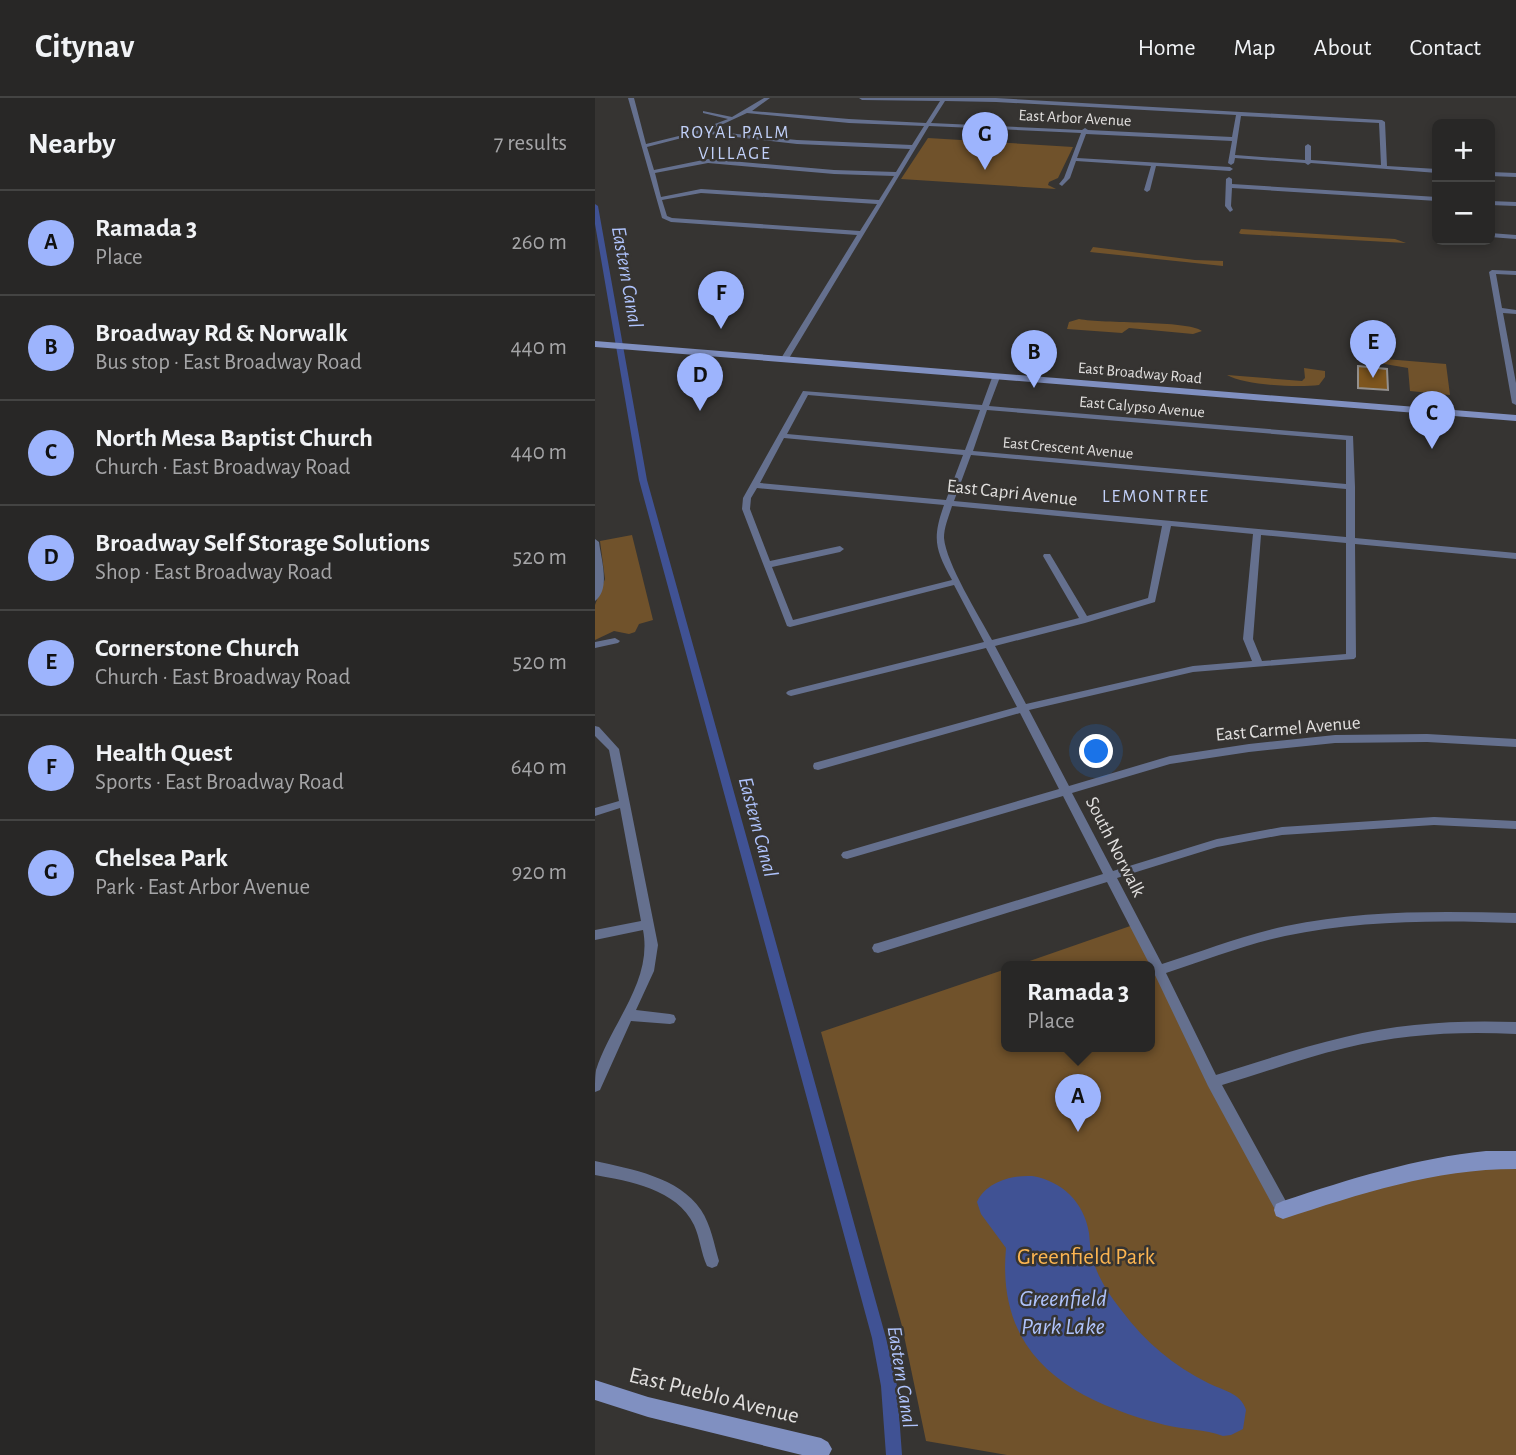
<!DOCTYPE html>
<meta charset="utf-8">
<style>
body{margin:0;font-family:"Alegreya Sans",sans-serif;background:#302f2e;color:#f1f3f6}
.controls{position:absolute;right:21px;top:21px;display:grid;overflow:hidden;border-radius:10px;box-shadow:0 4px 10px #0003}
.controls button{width:63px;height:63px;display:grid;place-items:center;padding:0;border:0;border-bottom:2px solid #444443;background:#282726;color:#f1f3f6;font:35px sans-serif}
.you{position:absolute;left:502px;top:654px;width:24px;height:24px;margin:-18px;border:5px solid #fff;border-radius:50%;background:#1a73e8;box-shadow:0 0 0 10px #1a73e833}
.badge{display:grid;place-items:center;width:46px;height:46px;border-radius:50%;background:#9db4fd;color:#111;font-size:23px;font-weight:700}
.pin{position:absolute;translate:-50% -58px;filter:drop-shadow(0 2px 4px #0008)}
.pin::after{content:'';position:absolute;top:37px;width:24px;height:21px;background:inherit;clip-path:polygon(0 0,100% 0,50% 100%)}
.popup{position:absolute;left:406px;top:863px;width:154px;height:91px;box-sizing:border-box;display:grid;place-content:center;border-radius:10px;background:#282726;filter:drop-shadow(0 2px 5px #0005);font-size:23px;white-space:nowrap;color:#a5a5a7}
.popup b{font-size:26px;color:#f1f3f6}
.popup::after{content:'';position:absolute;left:50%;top:100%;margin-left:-14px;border:14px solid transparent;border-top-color:#282726}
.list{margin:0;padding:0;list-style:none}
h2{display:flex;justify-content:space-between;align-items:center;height:91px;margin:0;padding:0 28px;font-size:30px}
h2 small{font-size:23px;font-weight:400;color:#a5a5a7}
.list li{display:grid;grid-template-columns:46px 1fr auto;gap:21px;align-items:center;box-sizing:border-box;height:105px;padding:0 28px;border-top:2px solid #444443}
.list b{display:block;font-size:26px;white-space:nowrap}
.list p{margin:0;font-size:23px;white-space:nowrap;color:#a5a5a7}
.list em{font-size:23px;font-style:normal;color:#a5a5a7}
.map{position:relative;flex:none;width:921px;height:1357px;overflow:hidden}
header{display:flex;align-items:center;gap:42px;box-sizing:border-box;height:98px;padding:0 35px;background:#282726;border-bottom:2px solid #444443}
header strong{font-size:33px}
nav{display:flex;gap:38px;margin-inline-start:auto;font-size:24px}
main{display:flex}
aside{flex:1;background:#282726}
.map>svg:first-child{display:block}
</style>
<header>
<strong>Citynav</strong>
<nav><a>Home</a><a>Map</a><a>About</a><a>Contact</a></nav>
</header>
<main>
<aside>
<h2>Nearby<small>7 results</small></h2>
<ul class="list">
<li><span class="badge">A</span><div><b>Ramada 3</b><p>Place</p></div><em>260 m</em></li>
<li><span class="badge">B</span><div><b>Broadway Rd &amp; Norwalk</b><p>Bus stop · East Broadway Road</p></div><em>440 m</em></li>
<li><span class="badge">C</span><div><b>North Mesa Baptist Church</b><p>Church · East Broadway Road</p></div><em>440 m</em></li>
<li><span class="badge">D</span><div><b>Broadway Self Storage Solutions</b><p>Shop · East Broadway Road</p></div><em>520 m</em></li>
<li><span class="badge">E</span><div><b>Cornerstone Church</b><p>Church · East Broadway Road</p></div><em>520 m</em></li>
<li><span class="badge">F</span><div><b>Health Quest</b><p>Sports · East Broadway Road</p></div><em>640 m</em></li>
<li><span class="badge">G</span><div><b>Chelsea Park</b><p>Park · East Arbor Avenue</p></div><em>920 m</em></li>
</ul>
</aside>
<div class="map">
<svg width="921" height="1357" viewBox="0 0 921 1357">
<rect width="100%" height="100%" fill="#363432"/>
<!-- green -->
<path fill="#70522b" d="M333 40 478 49 463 80 454 84 453 87 461 91 306 81Z
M646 131 800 141 811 145 646 136 644 135Z
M498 149 600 162 628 163V168L495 154Z
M484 221C508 226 592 222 607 233L598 236 534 230 527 235 472 231 474 224Z
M778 260 851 266 855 297 815 293 813 270 778 264Z
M709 270 730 273V279L724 287C703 290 649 287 632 277L707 283 710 280Z
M37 437 58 522 44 526 40 534 34 536 19 533 0 542V507L10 481 5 443Z
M541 826 688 1112 787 1080 921 1062V1357H412L331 1343 307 1228 226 934 411 871V948H555V868H420Z"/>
<!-- water -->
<path fill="#405294" d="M437 1078C467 1083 489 1104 494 1135 495 1144 495 1153 498 1162 503 1180 515 1198 527 1213 550 1244 579 1268 613 1285 627 1292 646 1295 651 1312L648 1331 636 1337 628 1338C610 1331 589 1332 570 1327 475 1302 401 1259 411 1150L386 1116 382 1104C391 1084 417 1077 437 1078Z"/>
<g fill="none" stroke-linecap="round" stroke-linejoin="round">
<!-- canal -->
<path fill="#405294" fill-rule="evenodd" d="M0 106 3 108 52 382 291 1240 302 1288 307 1357H291L286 1288 277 1240 44 382 0 126Z"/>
</g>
<!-- building -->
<path fill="#7e561e" stroke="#93908e" stroke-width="2" d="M763 268 792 271 793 292 763 290Z"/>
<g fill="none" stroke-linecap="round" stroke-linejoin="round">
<!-- street -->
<path fill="#65708e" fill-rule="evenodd" d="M33 0H39L51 46 96 35 133 21 108 15V13L137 19 169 0H175L157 13 254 21 331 25 345 3 267 2 264 0H401L787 22 790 24 792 68 842 71V75L716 65 713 67 710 65 640 60 639 65 636 67 633 65 637 43 491 36 482 60 635 69 638 71 635 73 561 68 555 92 552 94 549 92 556 68 481 63 475 80 467 88 464 86 469 80 486 35 334 28 193 262 189 264 185 262 262 137 76 124 67 120ZM350 3 401 4 641 17 637 39 493 32 490 30 487 32 336 25ZM152 15 254 25 329 28 317 47 202 42 113 33ZM646 18 784 25 786 67 716 62V48L713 46 710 48V62L640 57ZM106 35 202 46 315 51 301 74 239 72 113 61 59 72 52 49ZM113 65 239 76 299 78 284 102 106 91 66 99 60 75ZM106 95 282 106 265 133 77 120 72 118 67 102Z
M895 74 921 75V79L895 78Z
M634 79 637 81V86L842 99V103L637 90 636 108 638 112 635 114 630 108 631 81Z
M895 103 921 104V108L895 107Z
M895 135 921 137V141L895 139Z
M897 172 921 173V177L901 176 907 210 921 212V216L908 215 921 285V307L917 305 894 174Z
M398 277 405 279 394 308 758 338 760 389V440L921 455V461L760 446 761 559 759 561 598 574 434 612 474 688 575 658 654 646 740 637 832 636 921 641V649L832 644 740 645 654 654 575 666 477 695 518 773 622 741 687 729 839 719 921 723V731L839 727 687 737 622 749 522 780 567 866C608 853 648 837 691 828 766 812 844 813 921 815V825C844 822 766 822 690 838 649 847 611 862 571 875L621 977C664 964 706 949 750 939 806 925 863 922 921 924V936C864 933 806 936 750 950 708 960 668 975 627 987L693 1107 695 1112 693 1117 688 1119 683 1117 613 988 559 875 512 784 283 855 279 854 277 850 279 846 283 845 508 776 468 698 252 761 248 760 246 757 248 754 252 753 464 691 425 615 223 672 219 671 218 668 219 665 422 609 391 550 196 598 193 597 191 595 193 593 196 592 389 544 359 487 195 529 192 528 147 411 148 400 208 293 387 307ZM213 297 385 312 370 352 192 336ZM392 312 751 342V386L378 353ZM189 340 368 357 351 402 165 385ZM376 357 751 391V439L359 403ZM162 390 349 407C337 441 340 451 357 482L198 522 177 469 245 454 249 451 245 448 175 463 155 411 156 400ZM357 408 567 428 553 500 492 518 455 456H449L448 458 484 520 397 542C384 518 351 465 349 440 349 429 354 418 357 408ZM576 428 658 436 648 541 657 563 598 568 431 606 400 548 490 525 560 504ZM666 437 751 445V556L667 563 658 541Z
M0 441 4 444C6 461 16 491 0 503Z
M20 540 25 543 23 545 0 550V544Z
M0 628 4 629 24 651 63 847 59 873 41 912 75 916 79 917 81 921 79 925 75 926 36 923 5 992 0 994C0 987 0 978 1 972 16 925 58 883 48 832L0 842V832L46 823 25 710 0 718V710L24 703 14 652 0 638Z
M0 1063C36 1071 84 1079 106 1112 116 1127 119 1146 124 1163L122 1168 117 1170 112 1168C106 1155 105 1140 99 1127 82 1091 34 1083 0 1077Z"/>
<!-- secondary -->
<path fill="#8090c1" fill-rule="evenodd" d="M0 243 921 317V323L0 249Z
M891 1053H921V1071C839 1071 765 1096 688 1121L681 1118 679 1112 681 1106 688 1103C755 1081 821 1060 891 1053Z
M0 1282 53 1299 226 1340 233 1344 237 1351 234 1357H207L53 1319 0 1302Z"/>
</g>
<g text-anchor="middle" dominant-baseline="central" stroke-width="5" stroke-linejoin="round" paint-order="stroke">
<!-- far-street labels -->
<g font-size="16" fill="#e1dfde" stroke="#363432">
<text transform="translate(480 20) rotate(3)">East Arbor Avenue</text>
<text transform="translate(545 275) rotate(5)">East Broadway Road</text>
<text transform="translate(547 309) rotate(5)">East Calypso Avenue</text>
<text transform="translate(473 350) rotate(5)">East Crescent Avenue</text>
</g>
<!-- far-neighbourhood labels -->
<g font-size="18" letter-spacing="2" fill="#c2d1fa" stroke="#363432">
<text x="140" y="35">ROYAL PALM<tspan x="140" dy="21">VILLAGE</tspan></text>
<text x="561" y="399">LEMONTREE</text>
</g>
<!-- street labels -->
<g font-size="19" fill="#e1dfde" stroke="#363432">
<text transform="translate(417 395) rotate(6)">East Capri Avenue</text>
<text transform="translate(693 631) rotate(-5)">East Carmel Avenue</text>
<text transform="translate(520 749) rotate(63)">South Norwalk</text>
</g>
<!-- water labels -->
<g font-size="21" font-style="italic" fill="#afc3fc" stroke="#363432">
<text transform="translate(32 179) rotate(80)">Eastern Canal</text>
<text transform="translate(163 729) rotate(75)">Eastern Canal</text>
<text transform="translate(307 1279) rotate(81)">Eastern Canal</text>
</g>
<!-- near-park labels -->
<g font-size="23" fill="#fcb551" stroke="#363432">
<text x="491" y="1159">Greenfield Park</text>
</g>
<!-- near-street labels -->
<g font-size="23" fill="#e1dfde" stroke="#363432">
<text transform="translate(119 1298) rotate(14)">East Pueblo Avenue</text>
</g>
<!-- near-water labels -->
<g font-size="24" font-style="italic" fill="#afc3fc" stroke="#363432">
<text x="468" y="1201">Greenfield<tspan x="468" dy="28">Park Lake</tspan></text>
</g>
</g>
</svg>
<div class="controls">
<button>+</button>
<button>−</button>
</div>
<div class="you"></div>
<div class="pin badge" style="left:483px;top:1034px">A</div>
<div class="popup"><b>Ramada 3</b>Place</div>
<div class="pin badge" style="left:439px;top:290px">B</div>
<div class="pin badge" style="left:837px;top:351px">C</div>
<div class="pin badge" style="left:105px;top:313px">D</div>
<div class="pin badge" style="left:778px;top:280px">E</div>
<div class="pin badge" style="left:126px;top:231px">F</div>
<div class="pin badge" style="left:390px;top:72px">G</div>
</div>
</main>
